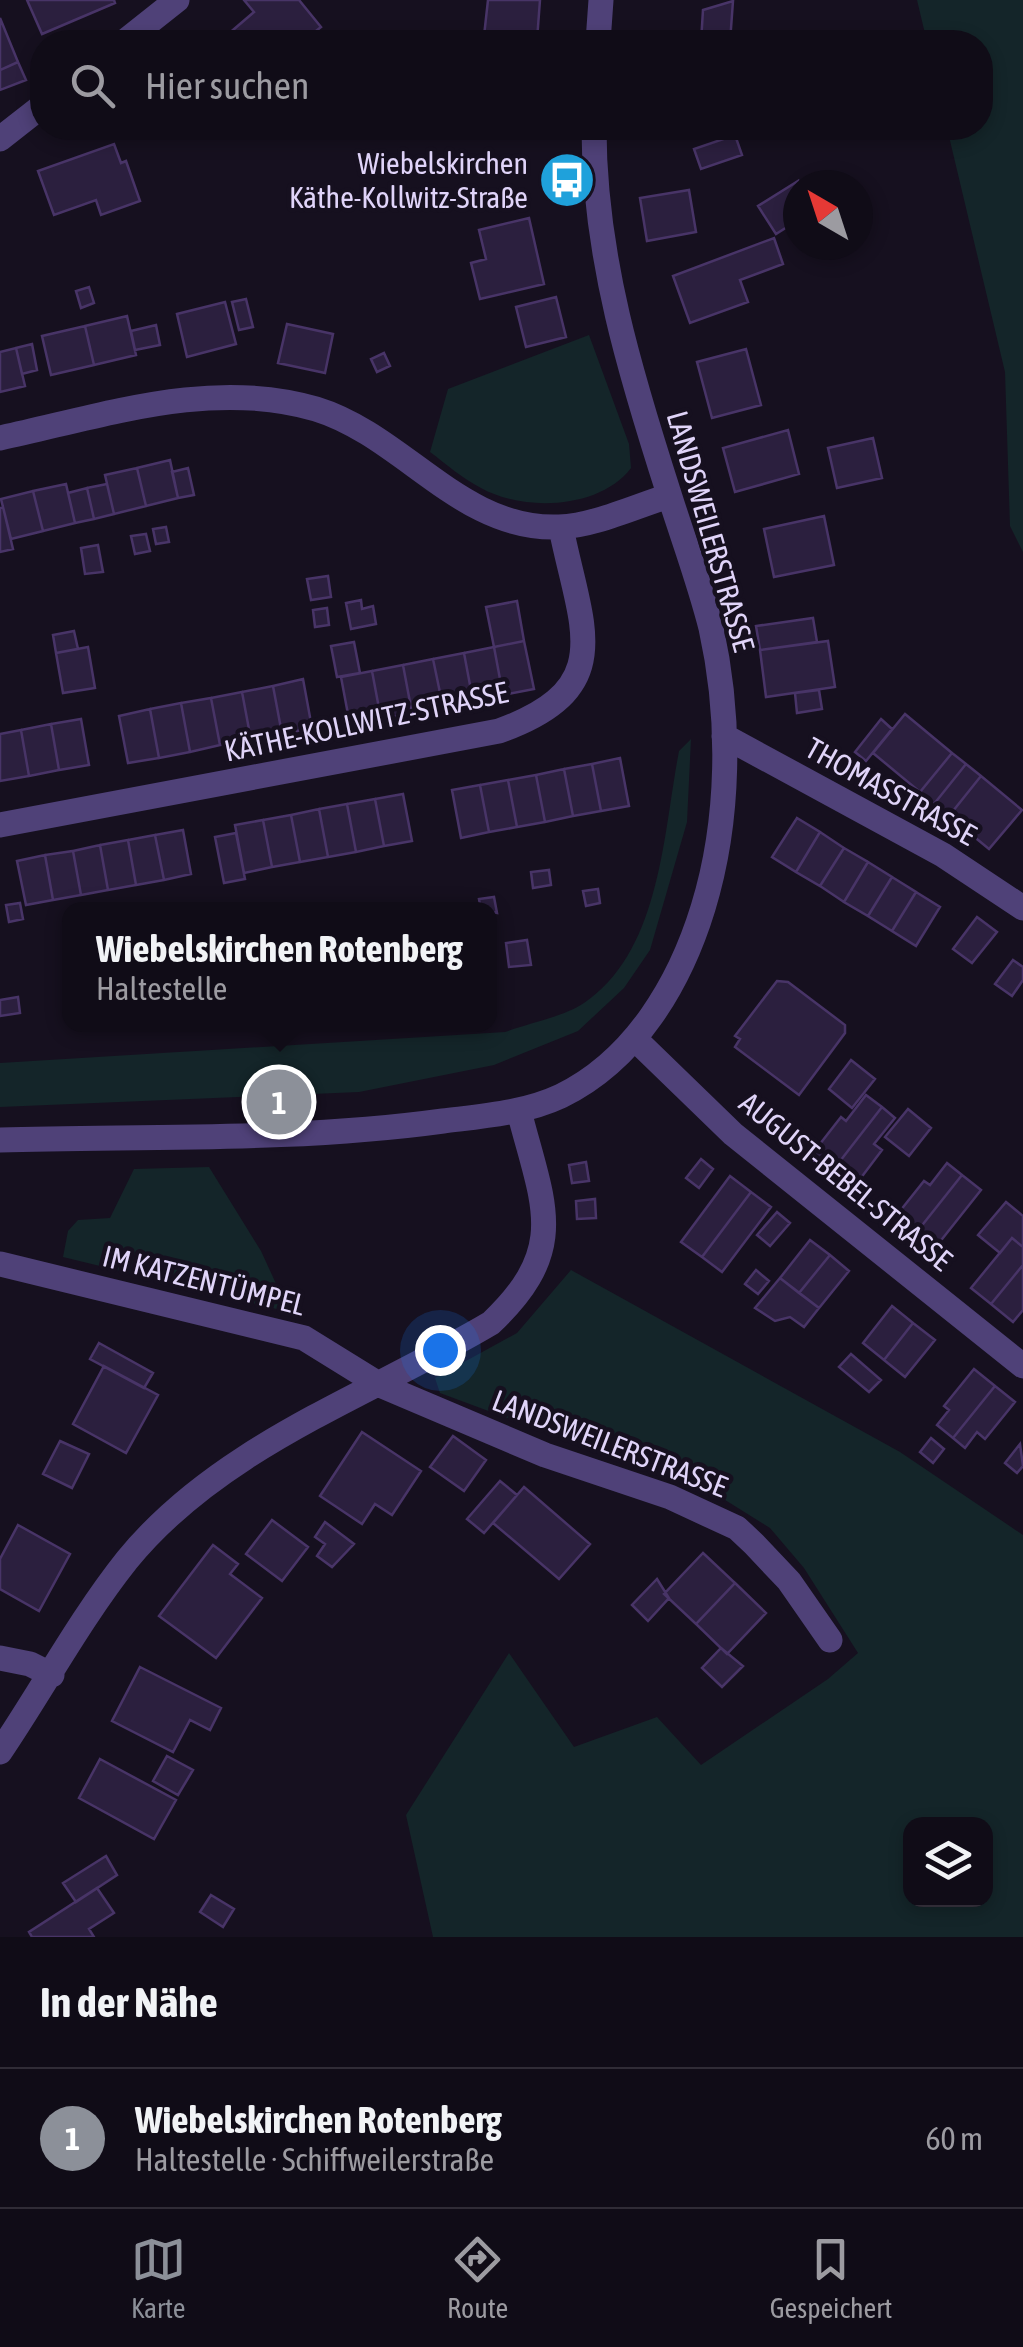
<!DOCTYPE html>
<html lang="de">
<meta charset="utf-8">
<style>
body{margin:0;font-family:"Asap Condensed",sans-serif;background:#1e1a24;color:#f1f3f6}
.controls{position:absolute;right:30px;bottom:30px;display:grid;overflow:hidden;border-radius:20px;box-shadow:0 5px 15px #0003}
.controls button{width:90px;height:90px;display:grid;place-items:center;padding:0;border:0;border-bottom:2px solid #302c36;background:#100c17;color:#f1f3f6;font:50px sans-serif}
.compass{position:absolute;left:783px;top:170px;width:90px;height:90px;border-radius:50%;background:#100c17;box-shadow:0 5px 15px #0003;rotate:321deg}
.you{position:absolute;left:440px;top:1350px;width:35px;height:35px;margin:-25px;border:8px solid #fff;border-radius:50%;background:#1a73e8;box-shadow:0 0 0 15px #1a73e833}
.badge{display:grid;place-items:center;width:65px;height:65px;border-radius:50%;background:#8c9099;color:#fff;font-size:32px;font-weight:700}
.pin{position:absolute;translate:-50% -50%;border:5px solid #fff;box-shadow:0 2px 10px #0006}
.popup{position:absolute;left:62px;top:902px;width:435px;height:130px;box-sizing:border-box;display:grid;place-content:center;border-radius:20px;background:#100c17;filter:drop-shadow(0 2px 8px #0005);font-size:32px;white-space:nowrap;color:#9c9ba1}
.popup b{font-size:38px;color:#f1f3f6}
.popup::after{content:'';position:absolute;left:50%;top:100%;margin-left:-20px;border:20px solid transparent;border-top-color:#100c17}
.list{margin:0;padding:0;list-style:none}
h2{display:flex;justify-content:space-between;align-items:center;height:130px;margin:0;padding:0 40px;font-size:42px}
h2 small{font-size:32px;font-weight:400;color:#9c9ba1}
.list li{display:grid;grid-template-columns:65px 1fr auto;gap:30px;align-items:center;box-sizing:border-box;height:140px;padding:0 40px;border-top:2px solid #302c36}
.list b{display:block;font-size:38px;white-space:nowrap}
.list p{margin:0;font-size:32px;white-space:nowrap;color:#9c9ba1}
.list em{font-size:32px;font-style:normal;color:#9c9ba1}
.icon{flex:none;width:55px;height:55px;fill:none;stroke:currentColor;stroke-width:2;stroke-linecap:round;stroke-linejoin:round}
.map{position:relative;flex:none;width:1023px;height:1937px;overflow:hidden}
.search{position:absolute;background:#100c17;box-shadow:0 5px 15px #0003;left:30px;right:30px;top:30px;height:110px;display:flex;align-items:center;gap:25px;box-sizing:border-box;padding:0 35px;border-radius:40px;color:#9c9ba1;font-size:38px}
.sheet{height:270px;background:#100c17}
nav{display:flex;justify-content:space-around;align-items:center;box-sizing:border-box;height:140px;border-top:2px solid #302c36;background:#100c17;font-size:28px;color:#9c9ba1}
nav a{display:grid;justify-items:center;gap:5px}
nav .on{color:#8c9099}
.map>svg:first-child{display:block}
</style>
<div class="map">
<svg width="1023" height="1937" viewBox="0 0 1023 1937">
<rect width="100%" height="100%" fill="#16101f"/>
<!-- green -->
<path fill="#142529" fill-rule="evenodd" d="M917 0H1023V552L1010 526 1005 372 947 128H980V42H927Z
M589 335 629 444 631 468C600 509 524 512 481 488 463 479 446 464 430 452L448 389Z
M691 739 687 822 650 950 624 988 578 1031 494 1065 359 1092 0 1107V1063L505 1032C529 1023 563 1017 584 1003 661 951 663 834 679 751Z
M209 1167 261 1251 289 1312 63 1257 68 1231 78 1220 110 1218 134 1169Z
M571 1270 900 1452 1023 1535V1937H433L406 1815 509 1653 574 1747 657 1717 701 1765 828 1679 858 1653 804 1568 770 1528 722 1498 440 1393 435 1378 517 1333ZM986 1824V1900H910V1824Z"/>
<!-- building -->
<path fill="#2b1f3e" stroke="#483467" stroke-width="2.5" d="M27 0H114L115 3 42 34Z
M244 0H299L321 27 302 42H231L226 36 254 12Z
M488 0H540L537 40 484 36Z
M733 1 730 42H701L703 10Z
M0 18 18 62 0 70Z
M475 35 537 40V42H474Z
M18 62 26 80 0 90V70Z
M735 135 742 155 701 169 694 149Z
M114 144 121 163 126 161 140 201 101 215 96 200 54 215 38 171Z
M798 181V220L776 234 758 206Z
M689 190 696 232 647 241 640 198Z
M529 218 544 284 480 299 471 263 486 259 479 230Z
M774 238 783 264 740 280 748 302 690 323 673 276Z
M89 287 94 303 81 308 76 291Z
M556 297 566 337 526 347 516 307Z
M246 299 253 327 239 330 232 302Z
M225 302 236 344 187 357 177 314Z
M127 316 136 355 94 365 85 326Z
M287 324 333 334 325 373 278 363Z
M156 325 160 345 135 350 131 331Z
M85 326 94 365 51 375 42 336Z
M32 344 37 370 22 374 16 348Z
M16 348 25 386 0 392V352Z
M746 349 761 405 712 418 697 362Z
M384 353 390 366 377 372 371 359Z
M788 430 799 474 735 492 723 448Z
M873 438 882 478 837 488 828 448Z
M170 460 178 498 146 506 137 468Z
M137 468 146 506 114 514 105 475Z
M188 468 194 495 178 498 172 472Z
M66 484 75 523 43 531 33 491Z
M107 484 114 514 94 519 87 488Z
M87 488 94 519 75 523 68 493Z
M33 491 43 531 11 539 1 499Z
M3 507 13 549 0 552V508Z
M824 516 834 565 774 577 764 529Z
M166 527 169 542 156 544 153 529Z
M146 534 150 551 135 554 131 536Z
M98 545 103 572 85 574 81 548Z
M328 576 331 597 311 600 307 579Z
M361 600 362 609 373 606 376 624 351 629 346 603Z
M517 601 524 641 494 647 486 607Z
M327 608 329 625 315 627 313 610Z
M813 618 817 642 760 650 756 626Z
M74 631 78 649 56 653 53 635Z
M524 641 534 689 503 695 494 647Z
M828 641 835 687 766 697 760 650Z
M354 642 360 673 337 677 331 646Z
M88 647 95 688 63 693 56 653Z
M494 647 503 695 473 701 464 653Z
M464 653 473 701 443 707 433 659Z
M433 659 443 707 412 713 403 665Z
M403 665 412 713 381 719 372 671Z
M372 671 381 719 350 725 341 677Z
M303 679 312 728 282 734 273 686Z
M273 686 282 734 251 740 242 692Z
M819 690 822 709 797 713 795 693Z
M242 692 251 740 220 745 211 698Z
M211 698 220 745 190 752 181 703Z
M181 703 190 752 159 758 150 709Z
M150 709 159 758 128 763 119 716Z
M905 714 952 753 920 792 873 753Z
M81 719 89 765 59 770 51 724Z
M881 719 892 729 866 761 855 752Z
M51 724 59 770 29 776 21 730Z
M21 730 29 776 0 781V734Z
M952 753 966 764 934 804 920 792Z
M620 758 629 806 601 811 592 764Z
M592 764 601 811 573 816 564 769Z
M966 764 981 776 949 816 934 804Z
M564 769 573 816 545 822 536 775Z
M536 775 545 822 517 827 508 780Z
M981 776 1022 810 989 849 949 816Z
M508 780 517 827 489 832 480 785Z
M480 785 489 832 461 838 452 790Z
M403 794 412 841 384 846 375 799Z
M375 799 384 846 356 852 347 804Z
M347 804 356 852 328 857 319 809Z
M319 809 328 857 300 862 291 815Z
M291 815 300 862 272 867 263 820Z
M797 818 820 832 796 872 772 857Z
M263 820 272 867 244 873 235 825Z
M183 830 191 874 164 880 155 835Z
M820 832 844 848 820 886 796 872Z
M236 833 245 879 224 883 215 837Z
M155 835 164 880 136 885 128 840Z
M128 840 136 885 108 890 100 845Z
M100 845 108 890 81 895 73 851Z
M844 848 868 862 844 902 820 886Z
M73 851 81 895 53 900 45 855Z
M45 855 53 900 26 905 17 861Z
M868 862 892 877 868 916 844 902Z
M549 870 551 885 533 888 531 872Z
M892 877 916 892 892 931 868 916Z
M598 889 600 903 586 906 583 891Z
M916 892 940 907 916 946 892 931Z
M494 897 497 913 481 910 479 899Z
M20 903 23 919 9 922 6 905Z
M977 917 997 932 972 963 953 949Z
M527 940 531 965 509 967 506 943Z
M1013 960 1023 967V980L1012 996 995 984Z
M777 981 788 982 845 1025V1033L799 1095 735 1047 740 1039 735 1036Z
M18 997 20 1013 0 1016V1000Z
M851 1060 875 1079 852 1108 829 1089Z
M866 1095 882 1107 830 1174 809 1158 841 1117 846 1121Z
M882 1107 895 1118 874 1144 882 1150 851 1191 830 1174Z
M908 1109 931 1128 909 1156 885 1137Z
M701 1159 713 1169 699 1188 686 1178Z
M586 1162 589 1181 572 1183 569 1165Z
M947 1163 962 1175 912 1238 892 1221 924 1181 930 1185Z
M962 1175 981 1190 931 1253 912 1238Z
M730 1176 751 1192 702 1257 681 1242Z
M751 1192 771 1207 722 1272 702 1257Z
M595 1199 596 1218 577 1219 576 1201Z
M1006 1202 1023 1216V1247L1012 1238 1000 1253 978 1235Z
M777 1212 790 1223 770 1246 757 1235Z
M1012 1238 1023 1247V1265L991 1304 971 1288Z
M810 1240 830 1255 799 1293 780 1278Z
M830 1255 849 1271 819 1308 799 1293Z
M1023 1265V1310L1013 1322 991 1304Z
M756 1270 769 1281 758 1294 745 1284Z
M780 1278 819 1308 804 1327 790 1317 775 1321 755 1308Z
M892 1306 913 1323 884 1360 863 1343Z
M913 1323 935 1340 905 1377 884 1360Z
M99 1343 153 1373 144 1388 90 1359Z
M851 1354 881 1380 869 1392 839 1367Z
M104 1366 158 1395 126 1453 73 1424Z
M974 1369 995 1386 953 1438 937 1425 949 1410 944 1406Z
M995 1386 1015 1402 985 1439 977 1432 965 1448 953 1438Z
M362 1432 421 1471 392 1515 375 1504 362 1524 320 1496Z
M453 1436 486 1460 464 1491 430 1467Z
M931 1438 944 1449 933 1463 920 1452Z
M60 1441 89 1454 72 1488 43 1474Z
M1020 1444 1023 1466 1017 1473 1005 1463Z
M500 1481 517 1495 484 1533 467 1519Z
M524 1487 590 1544 559 1579 493 1523Z
M272 1520 308 1547 282 1581 246 1554Z
M325 1522 354 1544 332 1567 317 1556 325 1544 315 1537Z
M18 1525 70 1554 39 1611 0 1589V1559Z
M213 1545 238 1564 230 1574 262 1598 216 1658 159 1616Z
M703 1553 735 1583 696 1624 664 1594Z
M657 1579 669 1598 648 1621 632 1605Z
M735 1583 766 1613 727 1654 696 1624Z
M721 1648 743 1666 722 1687 702 1668Z
M140 1667 221 1708 210 1730 190 1720 173 1752 112 1721Z
M167 1756 193 1770 178 1795 153 1781Z
M100 1759 176 1800 154 1839 79 1798Z
M106 1856 117 1875 76 1902 63 1883Z
M97 1888 114 1913 89 1929 94 1937H32L29 1932Z
M211 1895 234 1909 223 1927 200 1912Z"/>
<g fill="none" stroke-linecap="round" stroke-linejoin="round">
<!-- minor -->
<path stroke="#4f4178" stroke-width="25" d="M124 42 177 0
M598 42 601 0
M0 139 42 106
M0 438C103 416 211 378 316 409 404 436 461 531 559 527 594 526 636 506 669 496
M724 736 943 855 1023 908
M0 825 499 731C619 688 581 628 561 528
M635 1039 733 1134 1023 1366
M0 1140C147 1136 297 1141 443 1121 483 1116 525 1113 561 1096 635 1060 680 983 703 908 730 820 731 718 711 628 700 584 684 541 670 497 631 376 594 256 594 128
M0 1264 304 1338 380 1385 545 1455 670 1497 737 1528 754 1544 789 1581 830 1640
M0 1658 30 1664 52 1675
M0 1752C42 1690 80 1619 127 1560 220 1446 368 1396 491 1323 570 1248 543 1205 519 1111"/>
</g>
<!-- icons -->
<defs>
<g id="bus-disc" transform="scale(2.875)"><circle r="9.5" fill="#1fa1db" stroke="#16101f"/><path d="M-5-6H5V4H4V6H2V4H-2V6H-4V4H-5ZM-3.5-4V0h7V-4ZM-3.5 1.2v1.5H-2V1.2ZM2 1.2v1.5H3.5V1.2Z" fill="#fff"/></g>
</defs>
<g fill-rule="evenodd">
<use href="#bus-disc" x="567" y="180"/>
</g>
<g text-anchor="middle" dominant-baseline="central" stroke-width="9" stroke-linejoin="round" paint-order="stroke">
<!-- poi labels -->
<g font-size="30" fill="#e0d4f9" stroke="#16101f" text-anchor="end">
<text x="528" y="163">Wiebelskirchen<tspan x="528" dy="34">Käthe-Kollwitz-Straße</tspan></text>
</g>
<!-- street labels -->
<g font-size="30" fill="#e0d4f9" stroke="#16101f">
<text transform="translate(711 531) rotate(74)">LANDSWEILERSTRASSE</text>
<text transform="translate(366 721) rotate(-12)">KÄTHE-KOLLWITZ-STRASSE</text>
<text transform="translate(891 791) rotate(29)">THOMASSTRASSE</text>
<text transform="translate(846 1181) rotate(39)">AUGUST-BEBEL-STRASSE</text>
<text transform="translate(204 1280) rotate(14)">IM KATZENTÜMPEL</text>
<text transform="translate(610 1443) rotate(21)">LANDSWEILERSTRASSE</text>
</g>
</g>
</svg>
<div class="controls">
<button><svg class="icon" aria-label="layers" viewBox="0 0 24 24"><path d="M12 4l9 5-9 5-9-5zM3 14l9 5 9-5"/></svg></button>
</div>
<svg class="compass" viewBox="-18 -18 36 36"><path d="M0-13l5 13h-10z" fill="#e53935"/><path d="M0 13l5-13h-10z" fill="#9c9ba1"/></svg>
<div class="you"></div>
<div class="pin badge" style="left:279px;top:1102px">1</div>
<div class="popup"><b>Wiebelskirchen Rotenberg</b>Haltestelle</div>
<div class="search"><svg class="icon" aria-label="search" viewBox="0 0 24 24"><circle cx="10" cy="10" r="6"/><path d="M15 15l6 6"/></svg>Hier suchen</div>
</div>
<section class="sheet">
<h2>In der Nähe<small></small></h2>
<ul class="list">
<li><span class="badge">1</span><div><b>Wiebelskirchen Rotenberg</b><p>Haltestelle · Schiffweilerstraße</p></div><em>60 m</em></li>
</ul>
</section>
<nav>
<a class="on"><svg class="icon" aria-label="map" viewBox="0 0 24 24"><path d="M3 6l6-2 6 2 6-2v14l-6 2-6-2-6 2zM9 4v14M15 6v14"/></svg>Karte</a>
<a><svg class="icon" aria-label="directions" viewBox="0 0 24 24"><path d="M12 3l9 9-9 9-9-9zM9 14v-3h6M13 9l2 2-2 2"/></svg>Route</a>
<a><svg class="icon" aria-label="saved" viewBox="0 0 24 24"><path d="M7 4h10v16l-5-4-5 4z"/></svg>Gespeichert</a>
</nav>
